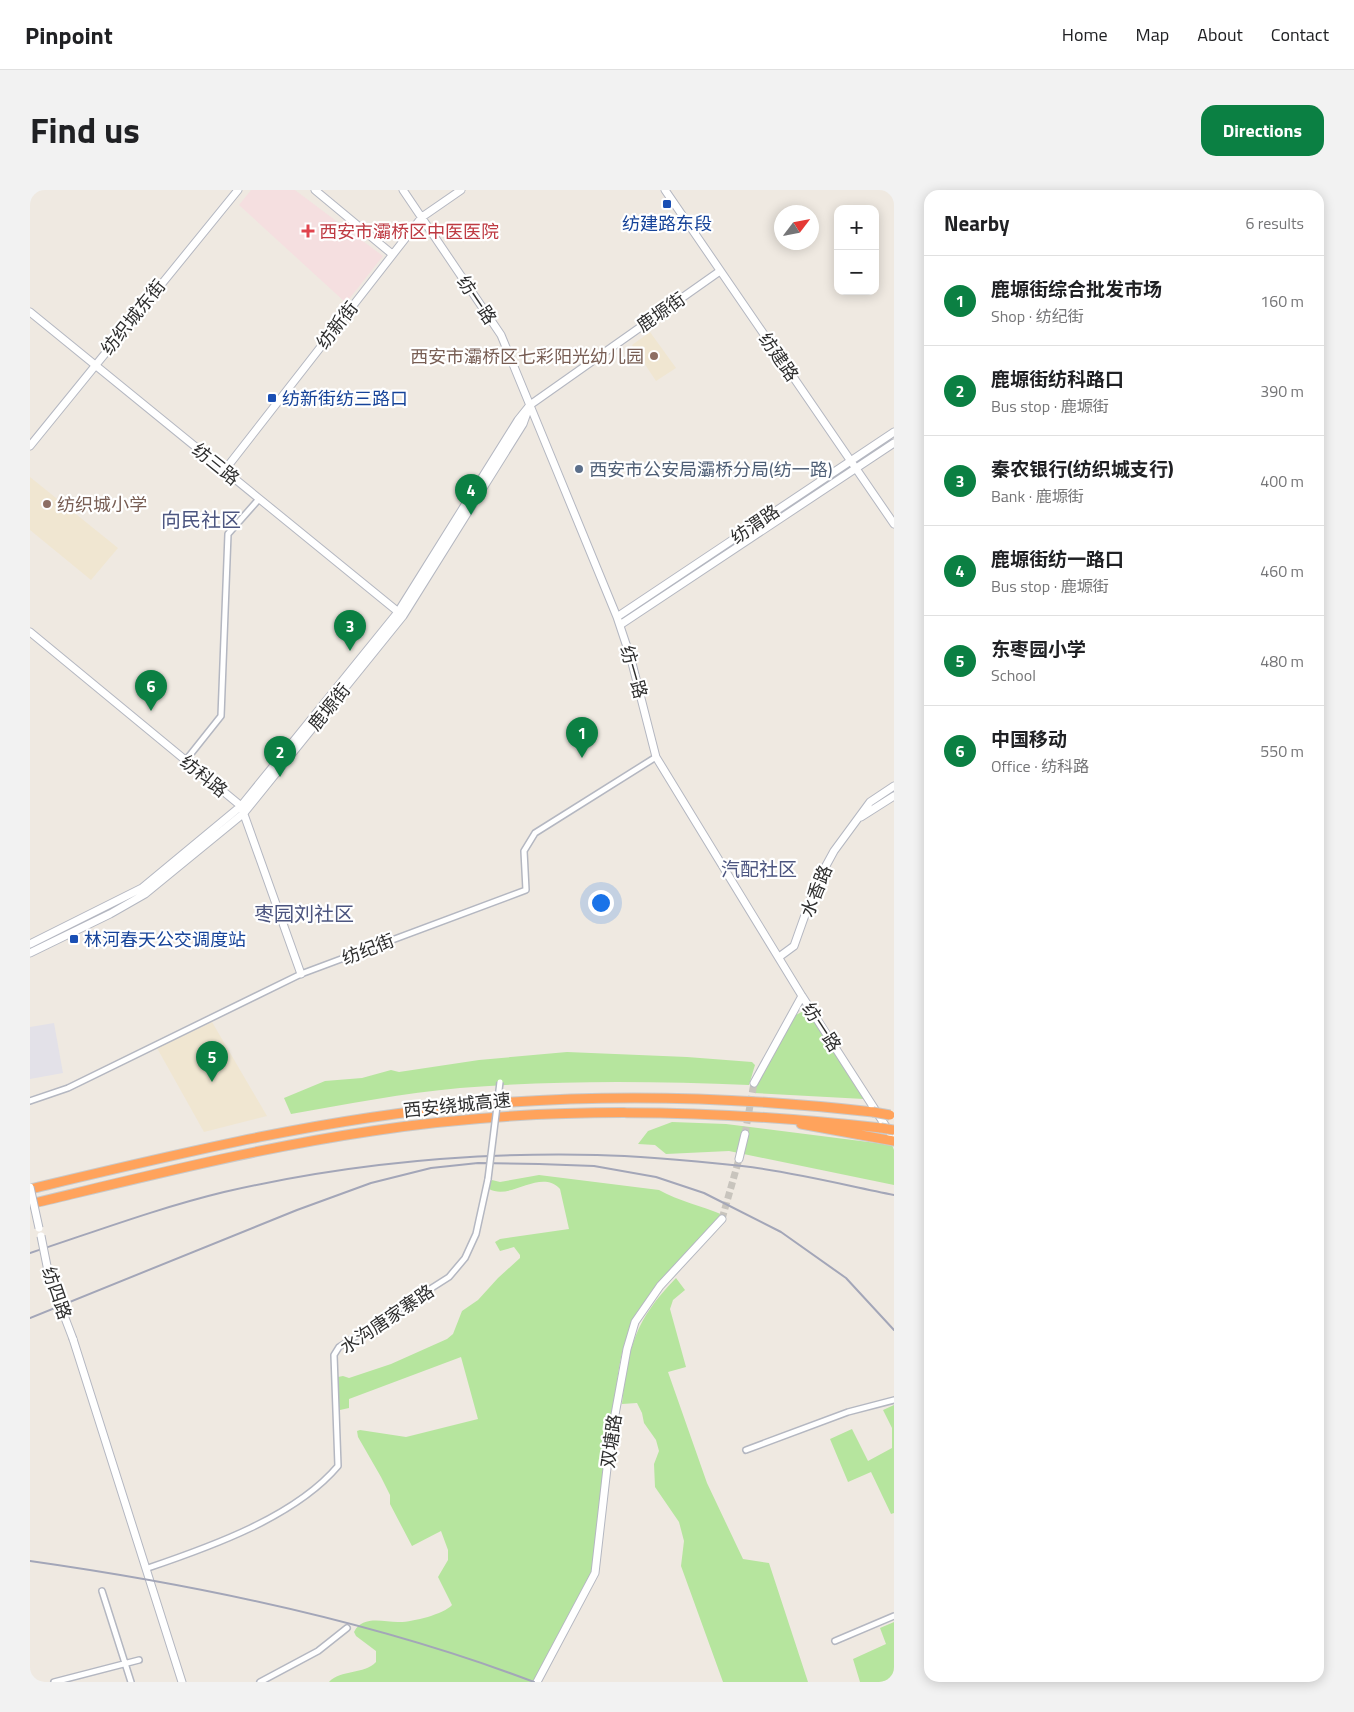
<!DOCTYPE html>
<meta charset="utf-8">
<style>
body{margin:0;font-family:"Titillium Web","Noto Sans SC",sans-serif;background:#f2f2f2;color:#202124}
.controls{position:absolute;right:15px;top:15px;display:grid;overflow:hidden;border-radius:10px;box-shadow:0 2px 12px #0003}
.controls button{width:45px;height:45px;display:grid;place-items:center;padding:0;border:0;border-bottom:1px solid #e0e0e0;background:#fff;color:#202124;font:25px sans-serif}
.compass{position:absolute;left:744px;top:15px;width:45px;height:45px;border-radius:50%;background:#fff;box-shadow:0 2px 12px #0003;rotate:58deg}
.you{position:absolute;left:570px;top:712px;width:18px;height:18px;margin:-12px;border:4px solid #fff;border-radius:50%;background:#1a73e8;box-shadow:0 0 0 8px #1a73e833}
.badge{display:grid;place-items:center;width:32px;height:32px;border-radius:50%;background:#0b8043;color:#fff;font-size:16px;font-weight:700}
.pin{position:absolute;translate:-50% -41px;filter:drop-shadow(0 1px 2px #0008)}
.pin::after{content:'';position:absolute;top:26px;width:18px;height:15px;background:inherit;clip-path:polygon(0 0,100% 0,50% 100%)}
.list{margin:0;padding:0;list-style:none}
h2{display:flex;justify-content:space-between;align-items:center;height:65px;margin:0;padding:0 20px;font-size:21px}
h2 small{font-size:16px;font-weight:400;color:#757577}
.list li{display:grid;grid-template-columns:32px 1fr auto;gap:15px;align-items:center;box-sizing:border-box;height:90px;padding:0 20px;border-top:1px solid #e0e0e0}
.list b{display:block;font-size:19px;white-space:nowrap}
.list p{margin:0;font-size:16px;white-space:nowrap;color:#757577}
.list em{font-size:16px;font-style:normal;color:#757577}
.map{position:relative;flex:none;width:864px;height:1492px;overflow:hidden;border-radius:15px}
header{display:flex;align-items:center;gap:30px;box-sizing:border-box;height:70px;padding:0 25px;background:#fff;border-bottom:1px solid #e0e0e0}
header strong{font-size:24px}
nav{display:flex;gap:28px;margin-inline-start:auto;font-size:18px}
.intro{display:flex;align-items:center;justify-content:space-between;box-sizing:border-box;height:120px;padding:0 30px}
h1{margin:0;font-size:35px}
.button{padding:12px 22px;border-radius:15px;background:#0b8043;color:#fff;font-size:18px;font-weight:700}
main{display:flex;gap:30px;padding:0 30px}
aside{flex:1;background:#fff;border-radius:15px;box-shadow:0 2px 12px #0003}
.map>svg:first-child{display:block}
</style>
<header>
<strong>Pinpoint</strong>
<nav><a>Home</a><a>Map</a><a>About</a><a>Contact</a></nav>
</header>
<div class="intro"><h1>Find us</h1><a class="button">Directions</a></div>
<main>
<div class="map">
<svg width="864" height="1492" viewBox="0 0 864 1492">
<rect width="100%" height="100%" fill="#efe9e1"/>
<!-- industrial -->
<path fill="#e3e1e8" d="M24 833 33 883 0 889V837Z"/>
<!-- education -->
<path fill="#f0e6d1" d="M620 142 646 178 626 191 602 155Z
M0 287 88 358 61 390 0 340Z
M182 832 237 926 174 942 127 858Z"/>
<!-- medical -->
<path fill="#f5dfe0" d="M221 0H265L353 66 316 113 209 15Z"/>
<!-- green -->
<path fill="#b6e59e" d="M777 819 834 909 724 903 725 896 766 825Z
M537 862 657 867 722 872 725 875 719 895C623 891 527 890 430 898 374 903 317 914 261 924L254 908 295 891 332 888 361 880 369 882 449 870Z
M642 932 696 934 862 955 864 960V995L699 961 636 964 625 955 608 954 618 941Z
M509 985 629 1000C648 1011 672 1016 693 1025L686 1038 616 1110C587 1148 587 1196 582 1241 576 1284 570 1327 564 1370L560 1386 508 1492H299C311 1479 334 1485 346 1472V1461L326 1446 324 1442C333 1424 356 1433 370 1432 383 1432 414 1424 422 1415L408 1387 418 1370V1360L411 1341 382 1356 360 1314V1305L351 1287 328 1247 327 1241 330 1240 376 1247 448 1229 431 1167 319 1209V1218L310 1220 309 1217 308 1187 313 1186 319 1188 361 1174 417 1149 423 1144 432 1121 448 1110 468 1088 490 1068V1065L484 1057 470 1061 465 1052 470 1049 539 1039 530 999C510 978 481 1011 459 999L458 995 462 990 470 992Z
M646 1088 655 1100 643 1110 640 1119 656 1177 638 1182 677 1293 713 1369 739 1373 778 1492H693L651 1376 654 1351 649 1332 625 1297 624 1274 629 1261 626 1250 614 1233 612 1223 607 1213 592 1214C598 1157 605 1130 646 1088Z
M864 1215V1323L861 1324 841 1282 818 1292 800 1249 822 1239 838 1271 862 1258V1238L853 1220Z
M864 1432V1492H830L823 1469 856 1454 850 1438Z"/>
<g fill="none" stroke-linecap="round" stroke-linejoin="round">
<!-- secondary-tunnel -->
<path stroke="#c8c4bd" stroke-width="7" stroke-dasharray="7 3.5" stroke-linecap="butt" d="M715 944 724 893
M692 1029 709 969"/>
<!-- street casing -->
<g stroke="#b4b7c1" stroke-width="8">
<path id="street" d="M156 570 191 526 198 344 229 309
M0 911 38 898 271 784 496 700 494 661 505 643 626 567
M716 1260 818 1222 864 1210
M118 1378C180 1357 265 1327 308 1276L304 1165 309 1157 419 1087 435 1068 446 1044 458 989
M72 1401 101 1492
M805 1451 864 1426
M24 1492 109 1470
M230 1492 288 1461 317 1438"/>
</g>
<!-- secondary casing -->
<g stroke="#b4b7c1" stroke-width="9">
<path id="secondary" d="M285 0 362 64
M373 0 471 145 587 427 601 469 626 567 772 806 864 949
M635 0 864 334
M0 122 372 425
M0 256 208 0
M194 281 392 27 431 0
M587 427 864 242
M590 435 864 253
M0 442 211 616 271 784
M831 627 864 606
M0 754 112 698 211 616 368 422 488 230 500 215 690 81
M0 763 80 724 115 704 214 623 373 426 493 234 498 220
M749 767 764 756 786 694 804 661 840 612 864 596
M724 893 772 806
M709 969 715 944
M43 1149 152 1492
M507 1492 565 1383 580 1252 597 1159 605 1132 630 1096 692 1029"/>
</g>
<!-- highway casing -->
<g stroke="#c9c9c9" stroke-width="11">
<path id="highway" d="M771 934 864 951
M0 999C147 964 294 928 445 915 578 903 711 907 843 922
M0 1014C113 987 227 958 342 941 512 915 682 919 851 938"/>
</g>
<!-- street -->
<use href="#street" stroke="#fff" stroke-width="5"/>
<!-- secondary -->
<use href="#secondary" stroke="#fff" stroke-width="7"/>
<!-- highway -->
<use href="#highway" stroke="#ffa35c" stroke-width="9"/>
<!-- rail -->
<path stroke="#a3a6b8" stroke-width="2" d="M0 1063C64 1042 128 1018 194 1002 316 974 442 962 567 965 615 966 664 971 712 976 763 982 814 995 864 1005
M0 1128 267 1020 341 993 401 978 448 973 509 974 564 976 626 987 674 1003 751 1042 816 1088 864 1140
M0 1371C169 1395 344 1431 504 1492"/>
<!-- street-bridge casing -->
<g stroke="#b4b7c1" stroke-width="8" stroke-linecap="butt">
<path id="street-bridge" d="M458 989 470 892"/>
</g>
<!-- secondary-bridge casing -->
<g stroke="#b4b7c1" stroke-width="9" stroke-linecap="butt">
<path id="secondary-bridge" d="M0 997 9 1038
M11 1046 19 1086 43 1149"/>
</g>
<!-- highway-bridge casing -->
<g stroke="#c9c9c9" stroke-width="11" stroke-linecap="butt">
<path id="highway-bridge" d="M843 922 860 925
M851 938 864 940"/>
</g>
<!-- street-bridge -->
<use href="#street-bridge" stroke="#fff" stroke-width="5"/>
<!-- secondary-bridge -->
<use href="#secondary-bridge" stroke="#fff" stroke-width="7"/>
<!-- highway-bridge -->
<use href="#highway-bridge" stroke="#ffa35c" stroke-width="9"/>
</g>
<!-- markers -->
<g fill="#1a4fb4" stroke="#fff" stroke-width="2">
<rect x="632" y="9" width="10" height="10" rx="2.5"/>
<rect x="237" y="203" width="10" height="10" rx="2.5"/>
<rect x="39" y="744" width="10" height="10" rx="2.5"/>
</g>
<path fill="#e0444e" stroke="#fff" stroke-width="2" d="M275.5 33.5h5v5h5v5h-5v5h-5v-5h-5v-5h5z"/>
<g fill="#8d6e63" stroke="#fff" stroke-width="2">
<circle cx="624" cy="166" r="5"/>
<circle cx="17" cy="314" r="5"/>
</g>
<circle fill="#5c6f8a" stroke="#fff" stroke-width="2" cx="549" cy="279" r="5"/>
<g text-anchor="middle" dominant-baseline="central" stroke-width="4.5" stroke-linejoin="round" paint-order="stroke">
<!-- transit labels -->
<g font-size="18" fill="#164399" stroke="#fff" text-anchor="start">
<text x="637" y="33" text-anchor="middle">纺建路东段</text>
<text x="252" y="208">纺新街纺三路口</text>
<text x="54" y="749">林河春天公交调度站</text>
</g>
<!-- health labels -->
<g font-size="18" fill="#be3a42" stroke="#fff" text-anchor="start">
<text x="289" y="41">西安市灞桥区中医医院</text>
</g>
<!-- street labels -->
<g font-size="18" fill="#2e2e2e" stroke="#fff">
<text transform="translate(447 110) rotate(56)">纺一路</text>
<text transform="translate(631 122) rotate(-35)">鹿塬街</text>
<text transform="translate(103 127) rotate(-51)">纺织城东街</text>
<text transform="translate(307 135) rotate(-52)">纺新街</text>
<text transform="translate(749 167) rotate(55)">纺建路</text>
<text transform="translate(186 274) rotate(39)">纺三路</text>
<text transform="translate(725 334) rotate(-34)">纺渭路</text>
<text transform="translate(604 482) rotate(74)">纺一路</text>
<text transform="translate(299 517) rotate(-51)">鹿塬街</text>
<text transform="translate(174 586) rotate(39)">纺科路</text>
<text transform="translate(786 701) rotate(-68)">水香路</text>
<text transform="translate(338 759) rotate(-21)">纺纪街</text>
<text transform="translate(792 837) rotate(57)">纺一路</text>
<text transform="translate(427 915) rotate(-6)">西安绕城高速</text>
<text transform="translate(27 1103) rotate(71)">纺四路</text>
<text transform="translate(357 1129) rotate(-34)">水沟唐家寨路</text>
<text transform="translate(581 1251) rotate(-82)">双塘路</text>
</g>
<!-- education labels -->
<g font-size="18" fill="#785e54" stroke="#fff" text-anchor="end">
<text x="614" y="166">西安市灞桥区七彩阳光幼儿园</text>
<text x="27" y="314" text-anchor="start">纺织城小学</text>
</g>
<!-- service labels -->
<g font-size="18" fill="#4e5e75" stroke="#fff" text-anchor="start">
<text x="559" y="279">西安市公安局灞桥分局(纺一路)</text>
</g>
<!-- neighbourhood labels -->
<g font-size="19" fill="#4d5680" stroke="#fff">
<text x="729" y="678">汽配社区</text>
</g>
<!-- quarter labels -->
<g font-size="20" fill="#4d5680" stroke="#fff">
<text x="171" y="329">向民社区</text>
<text x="274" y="723">枣园刘社区</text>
</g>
</g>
</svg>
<div class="controls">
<button>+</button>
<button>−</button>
</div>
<svg class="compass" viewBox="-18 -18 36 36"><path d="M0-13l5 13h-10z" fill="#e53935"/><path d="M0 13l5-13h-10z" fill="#757577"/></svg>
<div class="you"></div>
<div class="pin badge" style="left:552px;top:568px">1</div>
<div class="pin badge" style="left:250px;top:587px">2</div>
<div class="pin badge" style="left:320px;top:461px">3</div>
<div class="pin badge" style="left:441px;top:325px">4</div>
<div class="pin badge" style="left:182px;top:892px">5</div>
<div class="pin badge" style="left:121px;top:521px">6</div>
</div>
<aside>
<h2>Nearby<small>6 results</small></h2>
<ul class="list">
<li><span class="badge">1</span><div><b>鹿塬街综合批发市场</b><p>Shop · 纺纪街</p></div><em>160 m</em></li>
<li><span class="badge">2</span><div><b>鹿塬街纺科路口</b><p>Bus stop · 鹿塬街</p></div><em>390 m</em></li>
<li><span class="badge">3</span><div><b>秦农银行(纺织城支行)</b><p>Bank · 鹿塬街</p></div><em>400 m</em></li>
<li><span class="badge">4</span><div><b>鹿塬街纺一路口</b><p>Bus stop · 鹿塬街</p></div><em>460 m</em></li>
<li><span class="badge">5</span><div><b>东枣园小学</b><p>School</p></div><em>480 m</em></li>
<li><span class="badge">6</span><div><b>中国移动</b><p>Office · 纺科路</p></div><em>550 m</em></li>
</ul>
</aside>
</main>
